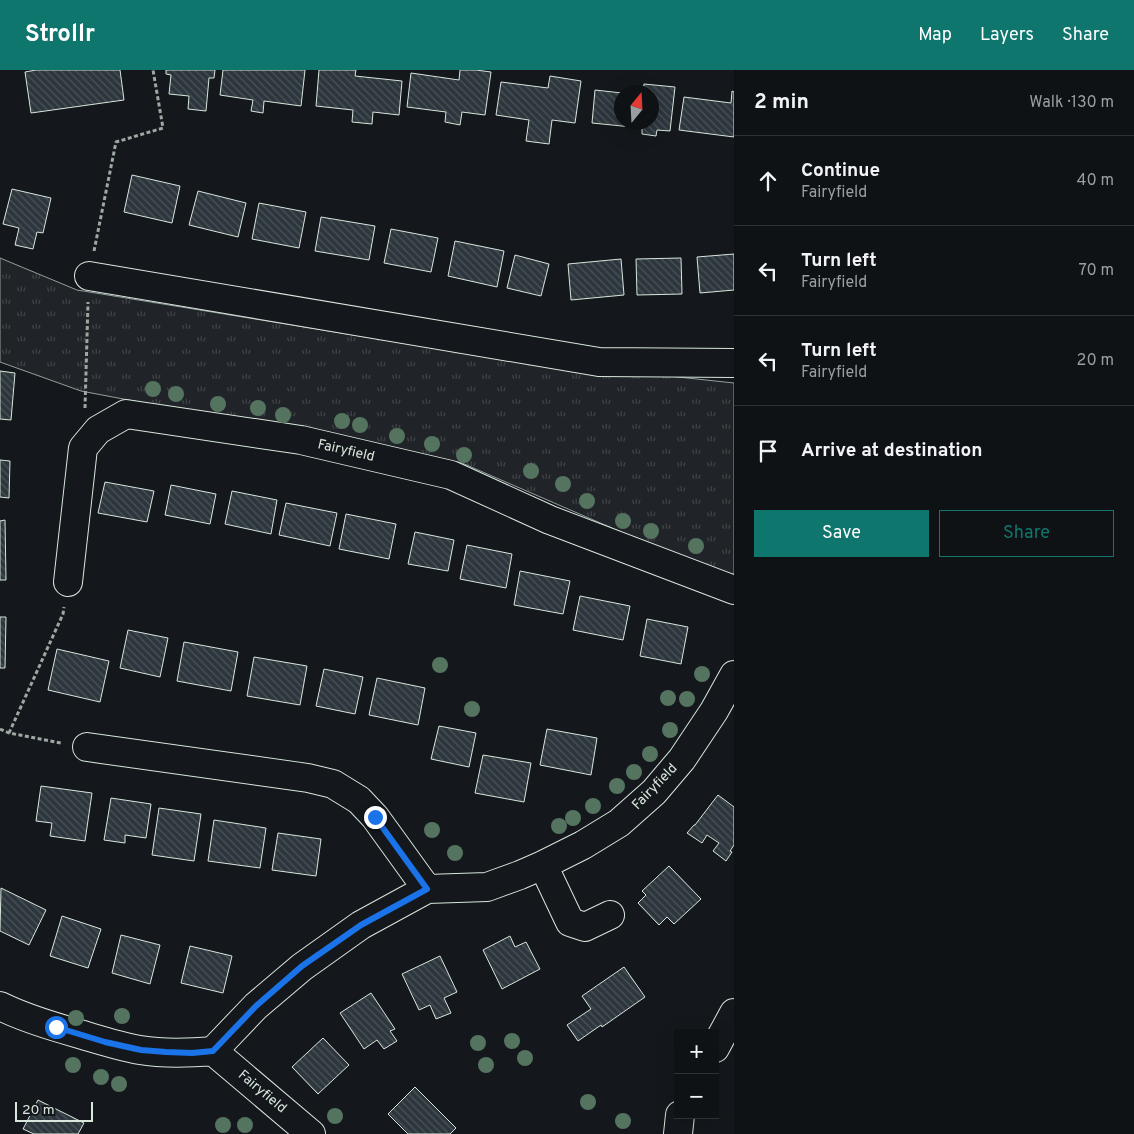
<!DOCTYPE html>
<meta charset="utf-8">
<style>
body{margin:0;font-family:Overpass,sans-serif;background:#181b1e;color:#f1f3f6}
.controls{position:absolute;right:15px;bottom:15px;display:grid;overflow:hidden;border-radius:0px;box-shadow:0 5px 20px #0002}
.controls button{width:45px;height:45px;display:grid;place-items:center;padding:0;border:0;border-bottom:1px solid #2f3234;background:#0f1215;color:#f1f3f6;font:25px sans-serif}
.compass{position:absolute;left:614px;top:15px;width:45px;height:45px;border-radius:50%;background:#0f1215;box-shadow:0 5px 20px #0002;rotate:18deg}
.scale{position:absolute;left:15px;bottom:12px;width:78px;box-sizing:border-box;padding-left:5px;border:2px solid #d8e6dc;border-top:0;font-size:14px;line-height:18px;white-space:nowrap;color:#d8e6dc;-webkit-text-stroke:4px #14181c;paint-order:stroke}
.stop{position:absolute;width:15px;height:15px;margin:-11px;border:4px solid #1a73e8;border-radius:50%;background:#fff}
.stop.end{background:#1a73e8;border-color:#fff;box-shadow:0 1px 5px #0008}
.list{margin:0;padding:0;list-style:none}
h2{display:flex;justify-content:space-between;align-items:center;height:65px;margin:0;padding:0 20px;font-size:21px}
h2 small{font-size:16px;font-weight:400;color:#9b9ea0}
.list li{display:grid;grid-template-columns:32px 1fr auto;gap:15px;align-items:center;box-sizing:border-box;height:90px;padding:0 20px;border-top:1px solid #2f3234}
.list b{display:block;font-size:19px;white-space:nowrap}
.list p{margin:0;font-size:16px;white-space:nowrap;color:#9b9ea0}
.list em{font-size:16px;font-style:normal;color:#9b9ea0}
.actions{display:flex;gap:10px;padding:15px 20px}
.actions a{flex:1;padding:11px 0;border:1px solid #0f766e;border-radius:0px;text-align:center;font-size:18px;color:#0f766e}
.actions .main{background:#0f766e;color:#fff}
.icon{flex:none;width:28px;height:28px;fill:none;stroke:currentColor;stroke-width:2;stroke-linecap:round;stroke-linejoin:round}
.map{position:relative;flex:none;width:734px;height:1064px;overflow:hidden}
header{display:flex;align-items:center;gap:30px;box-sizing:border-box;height:70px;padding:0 25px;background:#0f766e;color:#fff}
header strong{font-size:24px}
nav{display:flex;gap:28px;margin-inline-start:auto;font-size:18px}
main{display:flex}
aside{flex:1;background:#0f1215}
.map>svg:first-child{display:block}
</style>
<header>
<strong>Strollr</strong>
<nav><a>Map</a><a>Layers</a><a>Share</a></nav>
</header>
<main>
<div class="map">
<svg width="734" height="1064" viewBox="0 0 734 1064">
<defs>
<pattern id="grass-tufts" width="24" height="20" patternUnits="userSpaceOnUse" patternTransform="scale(1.25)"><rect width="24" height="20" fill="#202428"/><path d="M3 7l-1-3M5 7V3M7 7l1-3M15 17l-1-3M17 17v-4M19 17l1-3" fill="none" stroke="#404447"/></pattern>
<pattern id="building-back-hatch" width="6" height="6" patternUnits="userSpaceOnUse" patternTransform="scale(1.25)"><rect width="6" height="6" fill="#2c363c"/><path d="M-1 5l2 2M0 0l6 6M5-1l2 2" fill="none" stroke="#4a5358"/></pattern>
</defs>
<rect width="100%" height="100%" fill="#14181c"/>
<!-- grass -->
<path fill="url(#grass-tufts)" stroke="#939e99" d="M0 188 77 220 482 286 734 313V504H718L462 393 81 321 0 292Z"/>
<!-- building -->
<path fill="url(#building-back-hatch)" stroke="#d8e6dc" d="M36 0H120L124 30 31 43 25 2Z
M166 0H215L214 8H209L206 41 188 39 189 26 169 24 171 5 166 4Z
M223 0H305L301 36 264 31 263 43 251 41 253 30 220 25Z
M319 0H356L355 6 402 11 399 45 373 42 372 54 352 52 353 40 316 36Z
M460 0H476L491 2 485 45 462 42 460 55 445 52 446 42 407 37 411 3 459 10Z
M550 6 581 11 575 53 552 50 549 74 526 71 529 50 496 45 501 12 548 18Z
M644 14 675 17 670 61 657 60 656 66 642 64V58L592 53 595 20 622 23V52H652V22H643Z
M732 21 734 22V67L679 60 684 27 731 33Z
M132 105 180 116 172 153 124 142Z
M12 119 51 128 43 163 37 162 33 179 15 175 19 158 3 154Z
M198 121 246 133 238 167 189 155Z
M259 133 306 142 299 178 252 169Z
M321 147 375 156 369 190 315 181Z
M391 159 438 168 431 202 384 193Z
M455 171 504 181 497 217 448 206Z
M734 184V220L700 223 697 187Z
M515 185 549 194 541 226 507 218Z
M681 188 682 224 637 225 636 189Z
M621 189 624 225 571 230 568 194Z
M0 301 15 303 11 350 0 349Z
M0 390 10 391 9 428 0 427Z
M105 412 154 421 147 452 98 443Z
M171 415 216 424 210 454 165 445Z
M232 421 277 430 271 464 225 454Z
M286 433 337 443 330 476 279 465Z
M346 444 396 454 389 489 339 479Z
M5 450 6 510H0V451Z
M415 462 454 470 448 501 408 494Z
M467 475 512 484 506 518 460 509Z
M520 501 570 511 563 544 514 535Z
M580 526 630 536 623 570 573 560Z
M0 547H6L5 598H0Z
M647 549 688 557 681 594 640 586Z
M128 560 168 568 160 607 120 598Z
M184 572 238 582 231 621 177 611Z
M57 579 109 591 100 632 48 620Z
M254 587 307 596 300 635 247 626Z
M324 599 363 607 355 644 316 636Z
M377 608 425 618 418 655 369 645Z
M439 656 476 663 469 697 431 689Z
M547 659 597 668 591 705 540 695Z
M483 685 531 693 524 732 475 723Z
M41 716 92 723 85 771 50 766 52 753 36 751Z
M718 725 734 737V775L730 781 732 782 726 791 713 781 719 773 707 765 702 773 687 763 694 755H695Z
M111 728 151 734 146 768 125 765V773L104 770Z
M159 738 201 744 194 791 152 785Z
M214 750 266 758 260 798 208 791Z
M278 763 321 769 316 806 272 800Z
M669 796 701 829 674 854 667 847 659 855 638 833 646 825 642 821Z
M1 818 46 840 29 875 0 861Z
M62 846 101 859 88 898 50 886Z
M121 865 160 875 150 914 112 903Z
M510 866 515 877 526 872 540 899 502 919 483 880Z
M190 876 232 886 223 923 181 913Z
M440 886 457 922 444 928 451 943 436 949 430 935 419 940 402 904Z
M624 897 645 927 602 957 601 955 578 971 567 955 591 939 582 926Z
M371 923 395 959 390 961 397 971 384 979 377 970 364 979 340 943Z
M323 968 349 995 318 1024 292 997Z
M415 1017 456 1058 450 1064H408L388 1044Z
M38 1030 84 1053 78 1064H34L23 1059Z"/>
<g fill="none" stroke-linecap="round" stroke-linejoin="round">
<!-- minor casing -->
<g stroke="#d8e6dc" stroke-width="30">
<path id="minor" d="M89 206 599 292 734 293
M68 512 83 378 98 360 126 344 301 370 451 405 550 450 734 520
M87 677 308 708 333 714 359 730 375 747 427 819
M543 795 570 852 585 857 610 845
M0 936C24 948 51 956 76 963 97 969 118 976 140 980 164 984 189 983 213 981L256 936 302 897 361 855 427 819 487 817 520 805 543 795 583 775 619 753 654 722 682 689 714 641 734 605
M715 978 734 943
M213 981 311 1064
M678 1064 680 1045"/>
</g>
<!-- path -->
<path stroke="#9da8a2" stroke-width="3" stroke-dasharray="4 2.5" stroke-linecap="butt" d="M94 181 116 72 163 58 153 0
M85 338 88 232
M0 659 9 663 61 673
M9 663 63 544 64 537"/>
<!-- minor -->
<use href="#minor" stroke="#14181c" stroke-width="28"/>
</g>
<!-- trees -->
<g fill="#55745f">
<circle cx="153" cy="319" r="8"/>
<circle cx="176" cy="324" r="8"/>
<circle cx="218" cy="334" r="8"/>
<circle cx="258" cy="338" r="8"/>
<circle cx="283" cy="345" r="8"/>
<circle cx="342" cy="351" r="8"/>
<circle cx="360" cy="355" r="8"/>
<circle cx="397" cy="366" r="8"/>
<circle cx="432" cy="374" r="8"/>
<circle cx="464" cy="385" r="8"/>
<circle cx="531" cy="401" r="8"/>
<circle cx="563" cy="414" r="8"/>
<circle cx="587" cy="431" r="8"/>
<circle cx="623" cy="451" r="8"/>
<circle cx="651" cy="461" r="8"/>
<circle cx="696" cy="476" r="8"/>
<circle cx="440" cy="595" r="8"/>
<circle cx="702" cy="604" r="8"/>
<circle cx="668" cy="628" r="8"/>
<circle cx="687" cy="629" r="8"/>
<circle cx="472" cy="639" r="8"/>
<circle cx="670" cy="660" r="8"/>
<circle cx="650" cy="684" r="8"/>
<circle cx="634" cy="702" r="8"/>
<circle cx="617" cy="716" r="8"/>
<circle cx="593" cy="736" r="8"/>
<circle cx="573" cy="748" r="8"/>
<circle cx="559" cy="756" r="8"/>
<circle cx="432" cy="760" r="8"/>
<circle cx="455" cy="783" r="8"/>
<circle cx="122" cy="946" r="8"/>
<circle cx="76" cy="948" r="8"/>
<circle cx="512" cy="971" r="8"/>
<circle cx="478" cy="973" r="8"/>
<circle cx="525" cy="988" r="8"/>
<circle cx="73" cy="995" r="8"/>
<circle cx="486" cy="995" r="8"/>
<circle cx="101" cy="1007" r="8"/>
<circle cx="119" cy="1014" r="8"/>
<circle cx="588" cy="1032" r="8"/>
<circle cx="335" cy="1046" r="8"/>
<circle cx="623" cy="1051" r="8"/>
<circle cx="223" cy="1055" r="8"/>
<circle cx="245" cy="1055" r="8"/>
</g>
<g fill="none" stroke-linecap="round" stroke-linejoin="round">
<!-- route -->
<path stroke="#1a73e8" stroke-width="6" d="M56 957 105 972 141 980 166 982 192 983 213 981 256 936 302 896 361 855 427 819 375 747"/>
</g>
<g text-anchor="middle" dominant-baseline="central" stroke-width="4" stroke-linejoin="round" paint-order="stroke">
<!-- street labels -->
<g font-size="14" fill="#d8e6dc" stroke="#14181c">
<text transform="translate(346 381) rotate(13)">Fairyfield</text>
<text transform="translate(655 717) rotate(-46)">Fairyfield</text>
<text transform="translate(262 1022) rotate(40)">Fairyfield</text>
</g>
</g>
</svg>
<div class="controls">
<button>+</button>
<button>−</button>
</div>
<svg class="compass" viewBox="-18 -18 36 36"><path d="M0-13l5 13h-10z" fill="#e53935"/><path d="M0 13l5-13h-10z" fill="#9b9ea0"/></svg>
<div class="scale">20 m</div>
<div class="stop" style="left:56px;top:957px"></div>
<div class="stop end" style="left:375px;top:747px"></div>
</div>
<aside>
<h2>2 min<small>Walk · 130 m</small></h2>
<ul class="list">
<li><svg class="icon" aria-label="ahead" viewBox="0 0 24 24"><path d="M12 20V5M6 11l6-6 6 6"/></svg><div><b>Continue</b><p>Fairyfield</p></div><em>40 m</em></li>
<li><svg class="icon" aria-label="left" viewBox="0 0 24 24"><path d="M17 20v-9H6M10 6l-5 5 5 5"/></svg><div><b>Turn left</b><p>Fairyfield</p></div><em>70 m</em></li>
<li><svg class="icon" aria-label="left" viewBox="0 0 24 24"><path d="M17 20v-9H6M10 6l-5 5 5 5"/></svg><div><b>Turn left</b><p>Fairyfield</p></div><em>20 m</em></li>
<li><svg class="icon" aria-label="arrive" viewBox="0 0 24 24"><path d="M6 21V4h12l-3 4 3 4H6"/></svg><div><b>Arrive at destination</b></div></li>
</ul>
<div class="actions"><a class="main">Save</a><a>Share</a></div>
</aside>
</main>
